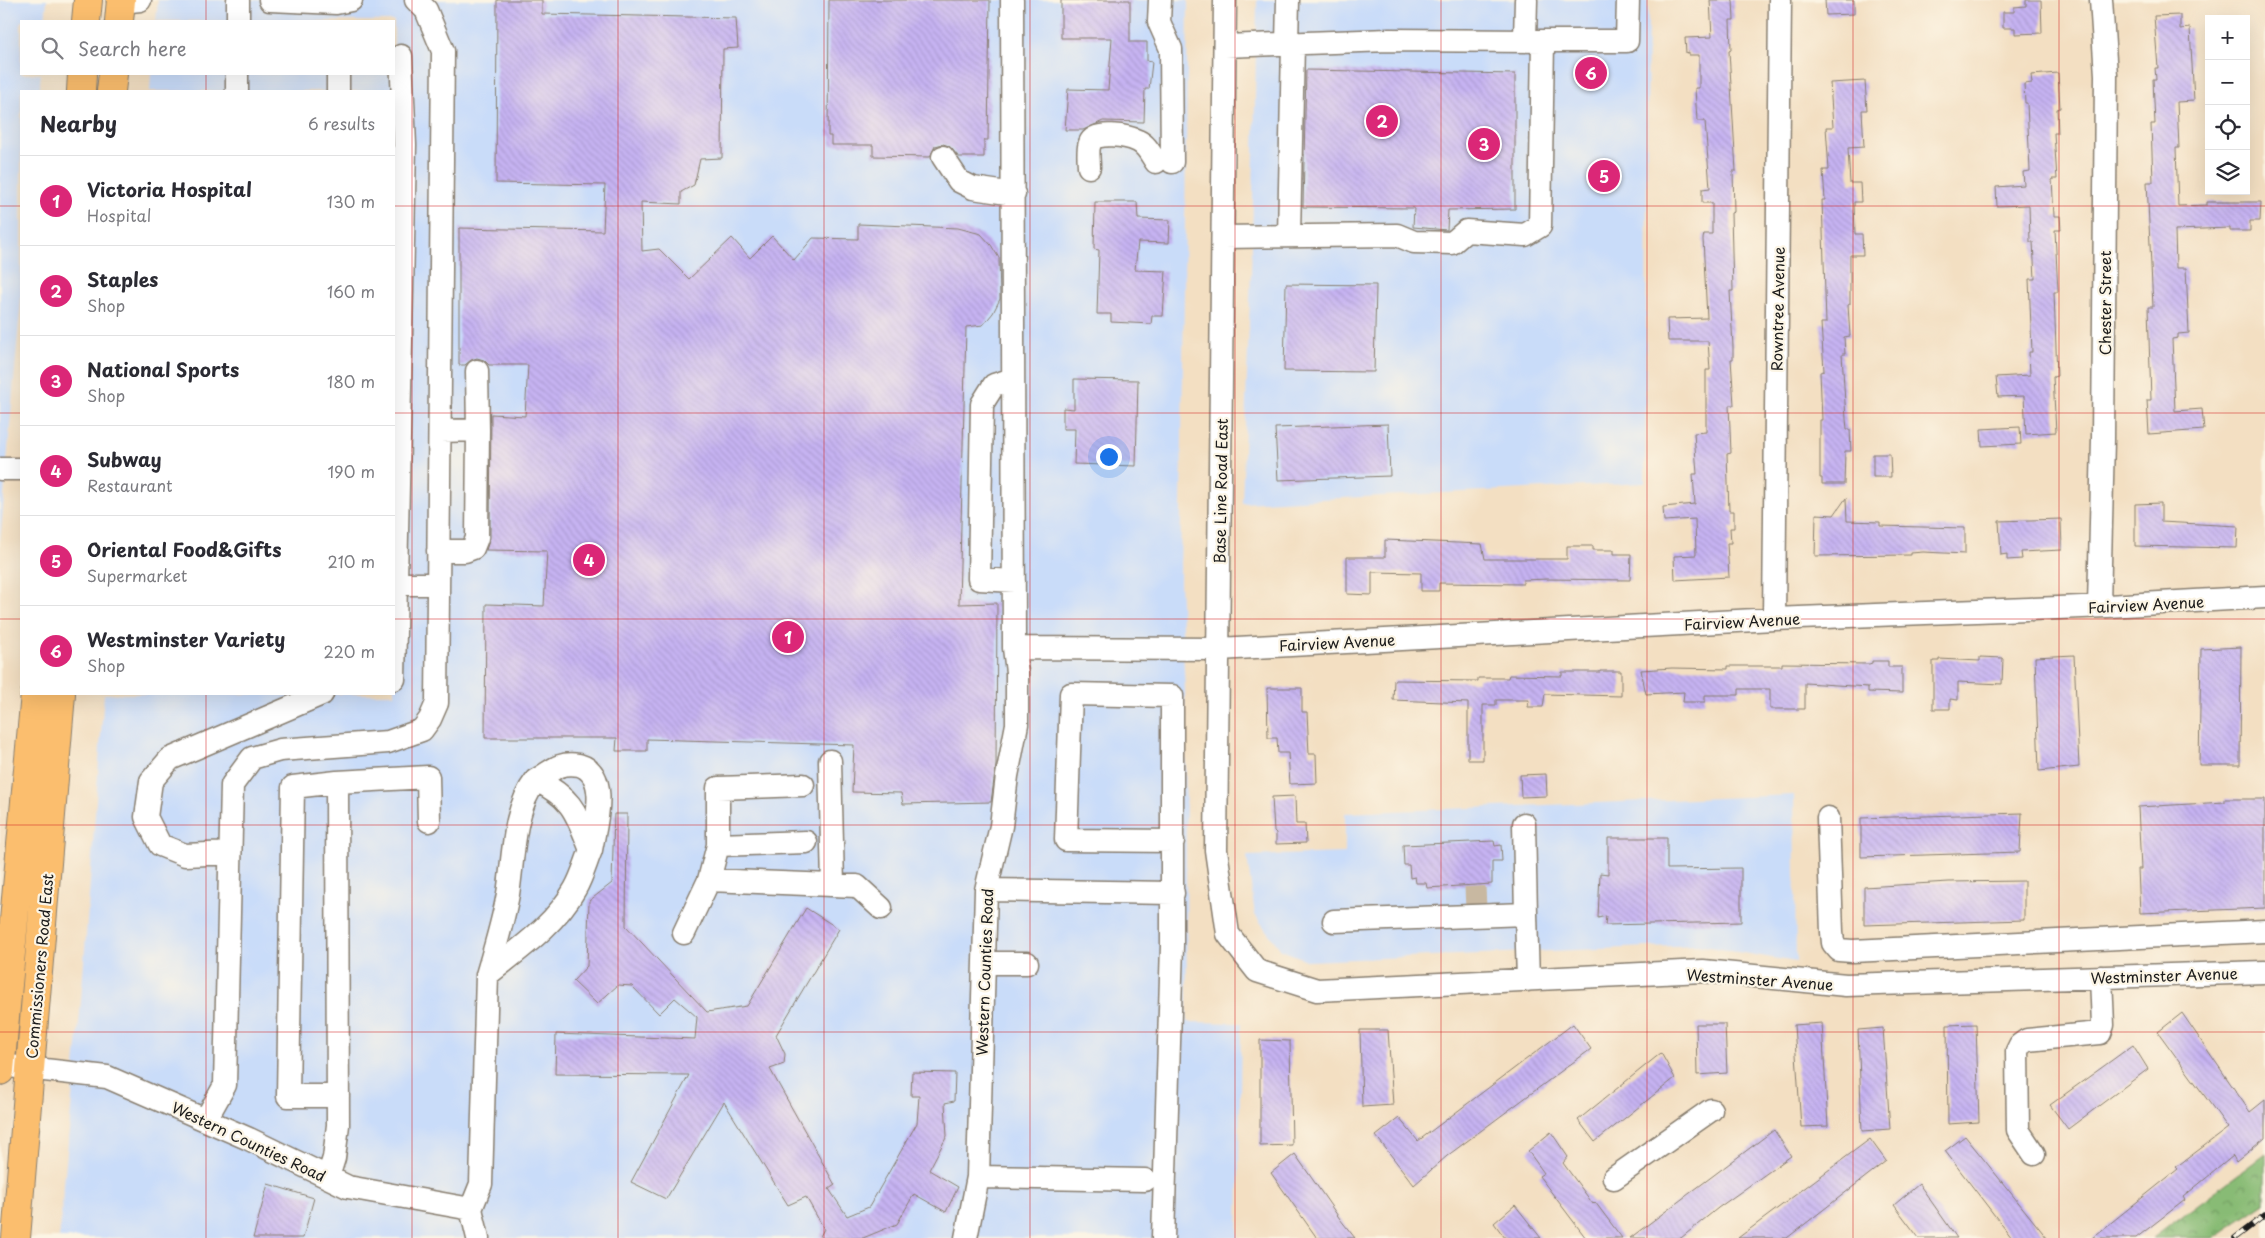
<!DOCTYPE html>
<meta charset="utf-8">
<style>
body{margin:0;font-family:"Playpen Sans",sans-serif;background:#f2f2f3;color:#2b2b33}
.controls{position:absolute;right:15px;top:15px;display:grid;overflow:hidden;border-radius:0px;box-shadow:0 5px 20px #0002}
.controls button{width:45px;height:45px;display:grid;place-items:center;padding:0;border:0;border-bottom:1px solid #e1e1e2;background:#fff;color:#2b2b33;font:25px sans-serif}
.you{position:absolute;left:1108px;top:456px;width:18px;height:18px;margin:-12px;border:4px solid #fff;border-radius:50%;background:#1a73e8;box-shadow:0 0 0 8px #1a73e833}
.badge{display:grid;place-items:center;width:32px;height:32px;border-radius:50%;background:#db2777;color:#fff;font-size:16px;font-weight:700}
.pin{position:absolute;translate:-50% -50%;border:2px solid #fff;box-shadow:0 1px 5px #0006}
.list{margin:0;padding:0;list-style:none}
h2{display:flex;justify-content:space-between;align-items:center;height:65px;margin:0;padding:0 20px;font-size:21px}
h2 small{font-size:16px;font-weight:400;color:#7c7c81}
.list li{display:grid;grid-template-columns:32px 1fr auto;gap:15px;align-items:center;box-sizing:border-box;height:90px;padding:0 20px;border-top:1px solid #e1e1e2}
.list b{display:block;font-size:19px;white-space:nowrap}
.list p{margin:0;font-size:16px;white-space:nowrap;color:#7c7c81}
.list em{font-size:16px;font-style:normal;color:#7c7c81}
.icon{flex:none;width:28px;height:28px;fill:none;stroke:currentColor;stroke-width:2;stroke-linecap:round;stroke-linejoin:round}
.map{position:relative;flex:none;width:2265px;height:1238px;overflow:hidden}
.search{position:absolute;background:#fff;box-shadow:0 5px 20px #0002;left:20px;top:20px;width:375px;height:55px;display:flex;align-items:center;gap:12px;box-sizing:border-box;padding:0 18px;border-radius:0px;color:#7c7c81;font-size:19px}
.panel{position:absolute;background:#fff;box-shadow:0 5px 20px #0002;left:20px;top:90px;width:375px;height:605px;border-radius:0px}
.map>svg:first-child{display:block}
</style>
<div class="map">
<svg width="2265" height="1238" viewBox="0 0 2265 1238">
<defs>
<pattern id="forest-crowns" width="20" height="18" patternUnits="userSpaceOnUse" patternTransform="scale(1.25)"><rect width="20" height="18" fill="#88bb75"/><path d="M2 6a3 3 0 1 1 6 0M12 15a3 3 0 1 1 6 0" fill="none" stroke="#6e975f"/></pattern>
<pattern id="building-back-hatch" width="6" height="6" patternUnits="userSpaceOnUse" patternTransform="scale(1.25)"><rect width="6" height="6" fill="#c6b3f2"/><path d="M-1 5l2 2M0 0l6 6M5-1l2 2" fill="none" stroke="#aa99cf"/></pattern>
</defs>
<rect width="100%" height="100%" fill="#fcf5e5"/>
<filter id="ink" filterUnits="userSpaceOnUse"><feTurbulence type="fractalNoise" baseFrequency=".02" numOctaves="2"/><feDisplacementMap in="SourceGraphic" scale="10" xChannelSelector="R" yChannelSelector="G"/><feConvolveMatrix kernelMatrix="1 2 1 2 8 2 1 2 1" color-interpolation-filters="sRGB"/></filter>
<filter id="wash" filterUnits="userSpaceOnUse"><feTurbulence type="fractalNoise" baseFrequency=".0096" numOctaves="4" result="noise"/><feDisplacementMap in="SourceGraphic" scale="20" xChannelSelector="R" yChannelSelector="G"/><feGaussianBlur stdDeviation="1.12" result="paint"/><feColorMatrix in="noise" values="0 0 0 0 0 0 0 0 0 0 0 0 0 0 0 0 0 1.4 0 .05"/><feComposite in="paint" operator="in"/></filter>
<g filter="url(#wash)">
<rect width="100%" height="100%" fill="#f3dfc2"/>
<!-- built -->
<path fill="#c9dcf9" d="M0 0H47L45 21H21V74H41L39 91H21V299L0 542Z
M158 0H1188L1180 582 1185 691 1187 1022 1241 1023 1238 1238H59L81 1002 104 694H394V91H150L151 74H394V21H156Z
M1257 0H1648L1645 483 1242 503 1252 247Z
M1794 795 1796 962 1697 945 1309 961 1281 950 1255 915 1247 856 1345 853V813Z"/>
<!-- forest -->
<path fill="url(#forest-crowns)" stroke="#526c48" d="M2265 1154V1203L2213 1238H2153Z"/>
<g id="blocks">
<!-- building -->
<path fill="url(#building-back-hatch)" d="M497 0H542V14L736 18 738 48 723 49 722 158 700 159 694 185 681 192V204L641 202 642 251 659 249 689 279 732 238 750 258 772 236 794 260 813 238 858 239V224L958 228 981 234 991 245 999 258 1000 299 993 313 983 325 966 327 959 604 997 603 996 765 991 802 903 804 901 793 852 792 854 745 647 739V751H616L617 738H485L486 604 544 606 547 551 486 550 490 538 491 414 525 416 528 365H489L484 360 477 358 471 360 465 365H459V228L603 231 605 185 496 183Z
M829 0H990L988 140H984V157H959L949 146 943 144 935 146 930 157 873 156V145H831V136H828Z
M1061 0H1130V42H1147V61L1152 62 1149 89H1145L1144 122 1103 121 1083 130H1065L1068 89 1108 90 1112 38H1061Z
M1710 0H1733L1734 20H1730L1731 50 1729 51 1736 171H1733L1734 212 1731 213 1733 291H1730L1733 347V359H1731L1734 405H1729L1731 453 1727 454 1729 511H1734V528H1730L1731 543H1727L1729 577 1675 580 1674 556 1696 555 1695 519 1664 521 1663 507 1695 504 1693 474H1697L1694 433 1706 432V370H1710L1708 341H1668L1667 319 1707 318 1703 239 1704 234H1712V203H1702V189L1710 188 1705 121H1697L1695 88H1699V55H1689V52L1686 53 1685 38 1712 37Z
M1825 0H1854V14L1826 15Z
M2026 0H2041L2042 33 2015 34V28H2003V12H2014V7L2026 6Z
M2180 15V29L2190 28 2194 101 2177 102 2179 148H2176L2178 206 2207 205V202H2261L2260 221H2250V231H2230V228L2175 230 2176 268H2186L2189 333 2178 334V338L2172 339 2175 411 2202 409 2204 430 2149 434 2147 400H2151L2148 307H2153L2147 182H2153L2151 124H2155L2153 79H2156L2155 68H2158L2154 16Z
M1306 70 1515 74V209L1448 210 1447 230 1413 227 1414 208 1303 207Z
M2058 73 2060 108 2057 109 2058 133H2054L2057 179H2052L2054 216H2060L2061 230H2055L2058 292H2054L2057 376 2053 377 2056 432 2026 434 2024 396 1998 397 1996 377 2030 375 2029 352H2032L2029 279H2035L2033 242H2030L2029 205 1997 206 1996 187 2024 185 2023 172 2030 171 2027 103H2025L2024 84 2032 83 2031 75Z
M1865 81 1867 110H1862L1864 147 1848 148 1850 183H1860L1861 202H1854L1855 234H1862L1863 255H1850V304L1848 305 1850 336 1844 337 1845 354H1842L1846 419 1847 429H1850L1851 451H1845L1844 484H1822V478H1820V420H1822L1820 372 1824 371 1821 323H1826L1822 200H1825L1823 170H1829L1826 127H1833L1830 83Z
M1095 202H1137L1138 219 1170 220 1169 243 1138 242 1135 270 1166 271 1163 316H1152L1151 324 1111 322V314H1097L1099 250 1094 249Z
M1286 284 1376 285 1374 372 1284 371Z
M1074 379 1138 380 1136 466 1074 464 1075 429H1063V408L1074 409Z
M1388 424 1390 476 1278 480 1275 428Z
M2020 427 2021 444 1982 446 1981 429Z
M1873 454H1890L1891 477H1873Z
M1846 498 1847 521 1880 522V526L1965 528V554L1923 552 1911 553V555L1815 556 1816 514 1834 515Z
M2161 503V522L2238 526 2237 548 2135 546V504Z
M2061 519 2062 550 2021 552 2022 559 2007 560V554L2001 555 1999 521Z
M1385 540 1482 544 1485 559H1567V546H1593V550H1614V554H1631L1630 580 1548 579 1523 580V584L1439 583V591H1421V573L1372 572V595L1347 594V557H1385Z
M2241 647 2240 765H2199L2201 649Z
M2074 655 2079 767 2039 771 2035 657Z
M1980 657 2003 658 2002 684 1958 682V700L1950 699V709H1933V661H1939V659L1980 661Z
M1872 661H1888V667H1902V693L1868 692V687L1805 683V709H1770V689H1739V695H1705V702H1683L1684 692 1646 694 1641 670 1672 668 1728 669V666H1782V663L1869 664 1872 663Z
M1600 671H1621V696L1545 694 1543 707H1528L1529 700H1496V705H1483V760H1468V703L1393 700 1394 680 1478 681V678H1508L1509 675 1562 676V672H1600Z
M1267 688H1302V712H1307L1309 754H1316L1317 783 1290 784 1288 753H1278L1277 738H1268Z
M1546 774 1547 796 1521 797 1520 775Z
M1295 796 1296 824H1305L1306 843 1276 844V833L1274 831 1272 797Z
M2225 799H2265V908L2140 913 2138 869H2141L2138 807 2225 802Z
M2022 813 2020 852 1861 857V818Z
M614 814H627L626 926 707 1012 747 1006 806 908 839 929 776 1035 785 1054 784 1064 770 1069 835 1185 829 1189 847 1216 869 1207 917 1123 919 1096H911L912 1072 955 1073 954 1101 945 1103 947 1136 929 1170 958 1187 946 1212 914 1194 897 1224 863 1238H819L824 1229 806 1197 788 1205 724 1102 666 1199 631 1182 689 1075 555 1074 556 1034 695 1039 697 1017 675 998 659 1014 632 986 618 985 597 1004 573 981 587 966 589 901 612 883Z
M1608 838H1667V869L1741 868V922L1605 925 1606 916 1598 918 1600 873 1608 874Z
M1494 841 1495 846 1501 845 1502 861H1492V884L1427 888 1426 883H1416L1415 877 1410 878 1409 865H1404L1403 845Z
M2024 881V920L1864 925V887L1949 882Z
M2182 1013 2250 1112 2265 1100V1138L2236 1162 2233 1156 2183 1197 2185 1200 2136 1238H2092L2178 1169 2176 1167 2228 1128 2158 1032Z
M1822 1023 1828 1126 1801 1127 1794 1025Z
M1573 1024 1591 1049 1447 1156 1414 1185 1376 1136 1399 1118 1418 1141Z
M1696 1024H1725L1727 1073 1697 1075Z
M1976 1024 1979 1122 1948 1124 1947 1025Z
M1883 1028 1890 1129 1862 1131 1858 1030Z
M1360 1030H1388L1393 1105 1362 1107Z
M1260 1040 1290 1041 1292 1145 1260 1146Z
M2133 1045 2148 1069 2068 1129 2050 1105Z
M1661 1053 1675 1078 1595 1142 1578 1120Z
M1774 1130 1791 1156 1718 1208 1681 1238H1630Z
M1551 1132 1568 1157 1563 1163 1593 1204 1595 1202 1622 1238H1586L1539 1176 1544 1173 1528 1151Z
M1965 1136 2047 1238H2012L1945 1151Z
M1870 1139 1886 1161 1787 1238H1738Z
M1295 1154 1340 1219 1355 1238H1317L1271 1173Z
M268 1184 314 1198 303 1238H253Z
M1919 1184 1957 1238H1919L1894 1205Z
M1515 1205 1541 1238H1505L1494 1223Z"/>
</g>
</g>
<g filter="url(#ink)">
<use href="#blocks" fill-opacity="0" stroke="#887e6f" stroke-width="1"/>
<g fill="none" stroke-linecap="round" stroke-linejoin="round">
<!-- minor-tunnel -->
<path stroke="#c8b8a1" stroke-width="22" stroke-dasharray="22 11" stroke-linecap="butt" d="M1465 898 1486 897"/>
<!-- minor casing -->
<g stroke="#887e6f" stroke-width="25">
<path id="minor" d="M118 0 121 2 140 0
M238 0V21
M270 0 336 3 351 0
M1160 0 1159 22 1171 49 1172 162
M1225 0 1216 850 1228 934 1257 971 1317 990 1703 971 1846 985 2265 972
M1525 40 1526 0
M1287 44 1288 0
M1225 46 1389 40 1543 41
M237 91V74
M338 91V74
M943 157 959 181 973 188 1014 194
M1089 167C1089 160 1087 150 1090 143 1095 130 1128 136 1138 141 1147 145 1151 155 1156 162
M1289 236 1293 44
M1223 237 1397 235 1414 242 1452 243 1466 231 1525 235 1540 226 1543 41H1627L1628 0
M477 371 478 430
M1013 379 994 385 982 404 979 579 1014 581
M0 469H21
M438 551H465L473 548 477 538 478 430 440 431
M397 584H438
M2099 606 2103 439 2106 75 2101 0
M1774 619 1780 0
M1014 648 1219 649 1774 619 2107 606 2265 597
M394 679 405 145 401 56
M830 761 833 885
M536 780C544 776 552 769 560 766 566 764 573 764 579 765 611 774 595 826 591 850
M337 782 293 787 288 1096H338
M1828 818 1832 932 1833 943 1839 950 1852 951 2265 931
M718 845 806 842
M230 853 185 855 160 845 146 817 151 781 170 759 322 694
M709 880 718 845V788L803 785
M986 890 1173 893
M1526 914 1528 980
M1334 921 1526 914 1524 824
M684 933 709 880 857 886 881 908
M984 963H1027
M0 1065 107 1077 249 1139 348 1187 471 1209 478 1238
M206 1119 225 1085 232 785 252 758 280 750 388 742 422 730 430 719 437 703 443 51 426 10 416 0
M2034 1154 2018 1130 2017 1051 2020 1045 2027 1040 2100 1033 2103 1025 2101 977
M328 1177 334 1158 338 1125 337 782 428 777 429 821
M978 1177 1145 1180
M1614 1178 1711 1110
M471 1209 481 1184 487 975C495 948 503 922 508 894 514 857 512 811 536 780 574 799 576 813 591 850 586 862 582 877 575 889 555 925 518 950 487 975
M966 1238 978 1177 986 890 1001 826 1007 776 1017 724V672L1014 648 1012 0
M1163 1238 1172 945V696L1071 694 1066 840 1173 841"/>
</g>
<!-- major casing -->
<g stroke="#887e6f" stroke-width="30">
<path id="major" d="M86 21 88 0
M119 21 121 0
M81 91 82 74
M111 91 113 74
M0 1071 35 694
M16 1238 61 694"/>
</g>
<!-- minor -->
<use href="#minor" stroke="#fff" stroke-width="22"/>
<!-- major -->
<use href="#major" stroke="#fbbe6e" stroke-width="28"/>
<!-- rail casing -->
<g stroke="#1c1c1c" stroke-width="5.5">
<path id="rail" d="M2235 1238 2265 1215"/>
</g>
<!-- rail -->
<use href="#rail" stroke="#fcf5e5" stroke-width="4" stroke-dasharray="11" stroke-linecap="butt"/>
</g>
</g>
<!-- grid -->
<path fill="none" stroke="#d62828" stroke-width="1" stroke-opacity="0.55" d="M206 0V21M412 0V1238M618 0V1238M824 0V1238M1030 0V1238M1235 0V1238M1441 0V1238M1647 0V1238M1853 0V1238M2059 0V1238M206 74V91M0 206H21M394 206H2265M0 413H21M394 413H2265M0 619H21M394 619H2265M206 694V1238M0 825H2265M0 1032H2265"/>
<g text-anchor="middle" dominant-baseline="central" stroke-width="4.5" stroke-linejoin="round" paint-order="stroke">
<!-- street labels -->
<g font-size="15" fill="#1c1c1c" stroke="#fcf5e5">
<text transform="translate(2104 303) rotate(-90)">Chester Street</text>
<text transform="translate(1777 309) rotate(-89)">Rowntree Avenue</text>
<text transform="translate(1220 491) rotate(-89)">Base Line Road East</text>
<text transform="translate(2146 604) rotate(-3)">Fairview Avenue</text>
<text transform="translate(1742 621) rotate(-3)">Fairview Avenue</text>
<text transform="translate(1337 642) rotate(-3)">Fairview Avenue</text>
<text transform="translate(39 966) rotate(-85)">Commissioners Road East</text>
<text transform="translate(984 972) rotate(-88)">Western Counties Road</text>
<text transform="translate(2164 975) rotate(-2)">Westminster Avenue</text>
<text transform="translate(1760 979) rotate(4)">Westminster Avenue</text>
<text transform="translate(249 1141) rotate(25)">Western Counties Road</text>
</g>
</g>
</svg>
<div class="controls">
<button>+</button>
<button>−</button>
<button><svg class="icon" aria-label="locate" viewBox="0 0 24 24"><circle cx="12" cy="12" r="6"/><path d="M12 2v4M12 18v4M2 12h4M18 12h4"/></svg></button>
<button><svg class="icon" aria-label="layers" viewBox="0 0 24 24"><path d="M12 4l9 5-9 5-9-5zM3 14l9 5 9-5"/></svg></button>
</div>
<div class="you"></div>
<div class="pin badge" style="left:788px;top:637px">1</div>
<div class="pin badge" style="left:1382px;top:121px">2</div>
<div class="pin badge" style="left:1484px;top:144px">3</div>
<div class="pin badge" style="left:589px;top:560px">4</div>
<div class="pin badge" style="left:1604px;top:176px">5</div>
<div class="pin badge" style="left:1591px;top:73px">6</div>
<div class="search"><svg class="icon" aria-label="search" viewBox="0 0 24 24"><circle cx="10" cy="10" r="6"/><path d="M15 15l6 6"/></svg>Search here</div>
<section class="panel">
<h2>Nearby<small>6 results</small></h2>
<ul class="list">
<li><span class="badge">1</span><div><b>Victoria Hospital</b><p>Hospital</p></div><em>130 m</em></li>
<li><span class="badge">2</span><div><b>Staples</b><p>Shop</p></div><em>160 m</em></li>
<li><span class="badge">3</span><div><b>National Sports</b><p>Shop</p></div><em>180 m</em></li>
<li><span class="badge">4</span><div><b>Subway</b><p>Restaurant</p></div><em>190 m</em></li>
<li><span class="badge">5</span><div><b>Oriental Food&amp;Gifts</b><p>Supermarket</p></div><em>210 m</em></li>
<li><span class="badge">6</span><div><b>Westminster Variety</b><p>Shop</p></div><em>220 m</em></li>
</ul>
</section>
</div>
